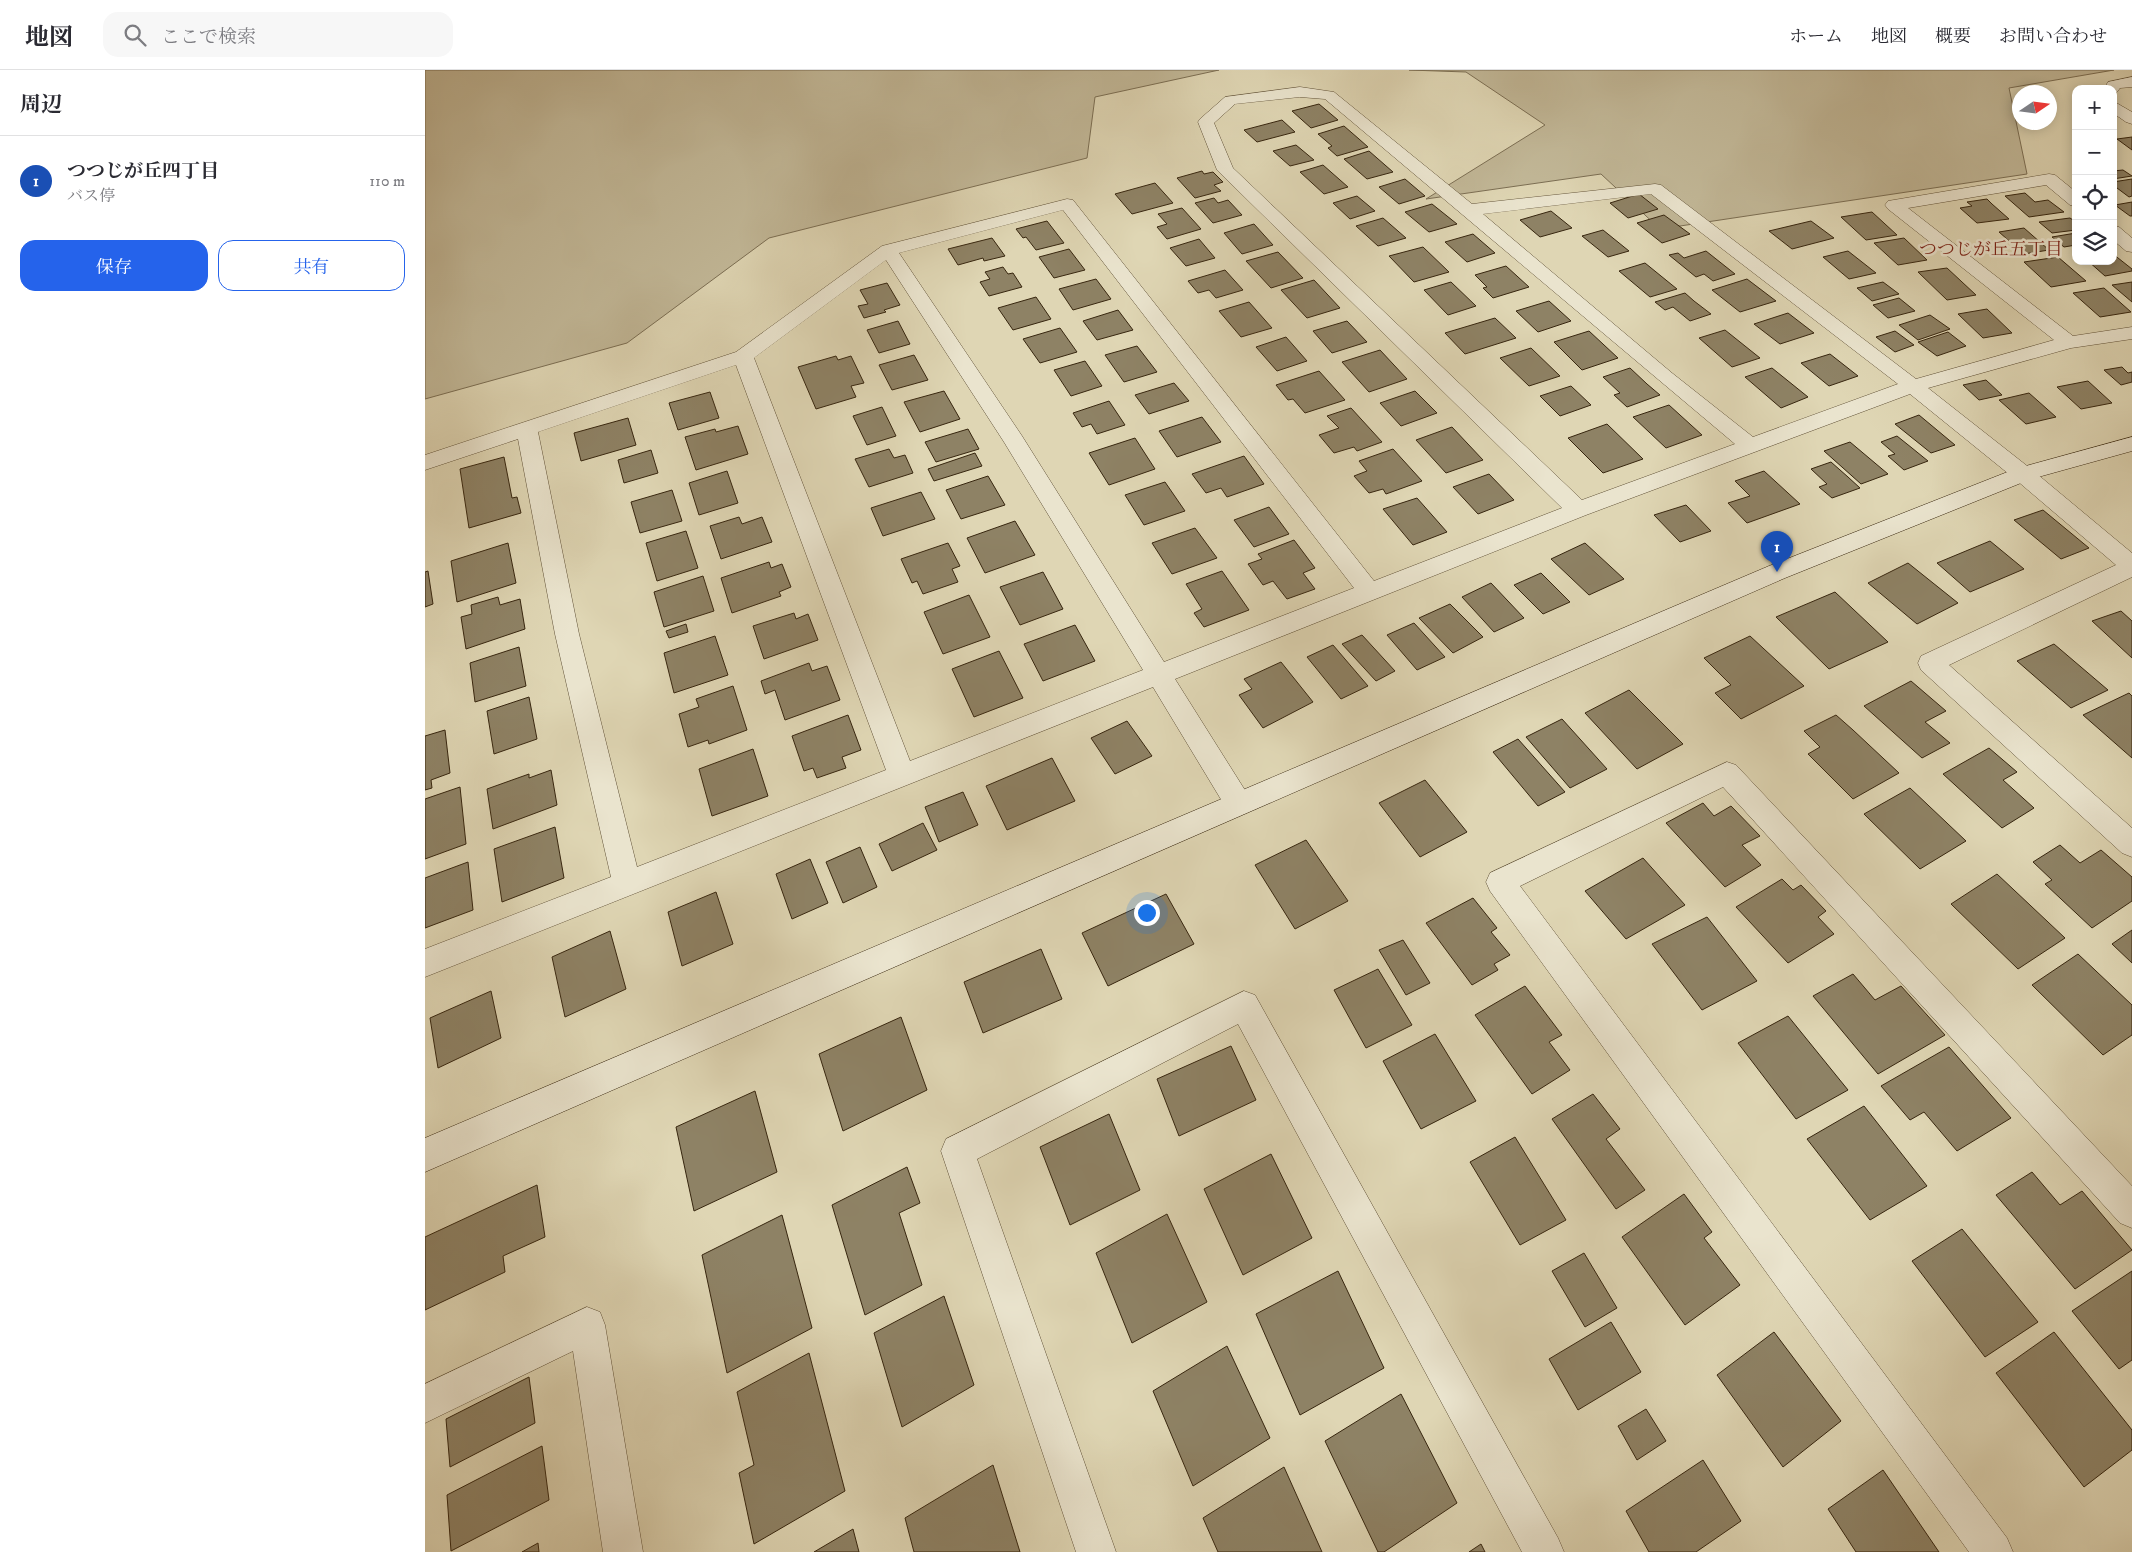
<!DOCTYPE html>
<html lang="ja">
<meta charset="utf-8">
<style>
body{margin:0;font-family:"IM FELL DW Pica","Noto Serif JP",serif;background:#f7f7f7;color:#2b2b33}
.controls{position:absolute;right:15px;top:15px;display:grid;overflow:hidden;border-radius:10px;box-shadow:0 2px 12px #0003}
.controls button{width:45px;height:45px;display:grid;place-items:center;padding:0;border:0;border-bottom:1px solid #e1e1e2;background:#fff;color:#2b2b33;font:25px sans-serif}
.compass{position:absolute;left:1587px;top:15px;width:45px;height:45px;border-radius:50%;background:#fff;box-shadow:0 2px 12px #0003;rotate:77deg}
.you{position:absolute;left:721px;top:842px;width:18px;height:18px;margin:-12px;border:4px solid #fff;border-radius:50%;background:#1a73e8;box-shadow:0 0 0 8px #1a73e833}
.badge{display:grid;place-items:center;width:32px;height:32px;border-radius:50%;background:#2563eb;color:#fff;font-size:16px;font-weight:700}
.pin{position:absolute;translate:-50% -41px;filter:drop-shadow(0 1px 2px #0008)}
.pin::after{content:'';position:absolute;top:26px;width:18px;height:15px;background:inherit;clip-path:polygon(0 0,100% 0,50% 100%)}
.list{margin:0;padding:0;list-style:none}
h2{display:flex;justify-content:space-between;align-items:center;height:65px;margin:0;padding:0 20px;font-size:21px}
h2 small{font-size:16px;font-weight:400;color:#7c7c81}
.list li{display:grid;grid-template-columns:32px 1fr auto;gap:15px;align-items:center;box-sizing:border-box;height:90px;padding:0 20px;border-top:1px solid #e1e1e2}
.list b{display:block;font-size:19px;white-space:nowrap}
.list p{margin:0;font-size:16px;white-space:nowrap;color:#7c7c81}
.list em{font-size:16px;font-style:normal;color:#7c7c81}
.actions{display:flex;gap:10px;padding:15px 20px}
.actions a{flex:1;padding:11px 0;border:1px solid #2563eb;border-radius:15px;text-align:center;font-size:18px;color:#2563eb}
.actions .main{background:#2563eb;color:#fff}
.icon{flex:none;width:28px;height:28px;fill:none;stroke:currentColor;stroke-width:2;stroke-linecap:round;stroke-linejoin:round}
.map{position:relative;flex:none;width:1707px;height:1482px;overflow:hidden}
header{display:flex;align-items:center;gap:30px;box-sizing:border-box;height:70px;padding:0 25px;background:#fff;border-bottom:1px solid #e1e1e2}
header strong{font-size:24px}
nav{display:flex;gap:28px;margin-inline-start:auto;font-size:18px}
.search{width:350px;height:45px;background:#f7f7f7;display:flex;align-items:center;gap:12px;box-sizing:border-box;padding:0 18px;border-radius:15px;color:#7c7c81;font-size:19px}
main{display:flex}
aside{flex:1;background:#fff}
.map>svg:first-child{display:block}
</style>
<header>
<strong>地図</strong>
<div class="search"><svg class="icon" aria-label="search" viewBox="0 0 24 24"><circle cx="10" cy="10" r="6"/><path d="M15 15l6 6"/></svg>ここで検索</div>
<nav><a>ホーム</a><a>地図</a><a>概要</a><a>お問い合わせ</a></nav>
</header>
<main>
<aside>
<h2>周辺<small></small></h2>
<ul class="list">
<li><span class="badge" style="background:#1a4fb4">1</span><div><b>つつじが丘四丁目</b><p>バス停</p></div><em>110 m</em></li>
</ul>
<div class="actions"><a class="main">保存</a><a>共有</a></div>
</aside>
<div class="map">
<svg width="1707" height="1482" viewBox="0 0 1707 1482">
<rect width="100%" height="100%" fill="#dfd6b4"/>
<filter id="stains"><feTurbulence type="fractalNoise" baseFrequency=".004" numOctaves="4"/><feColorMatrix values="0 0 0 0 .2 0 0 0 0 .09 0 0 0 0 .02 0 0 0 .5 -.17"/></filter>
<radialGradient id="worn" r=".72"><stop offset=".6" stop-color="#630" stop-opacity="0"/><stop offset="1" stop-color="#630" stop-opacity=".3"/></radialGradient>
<!-- green -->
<path fill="#c2b898" stroke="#7c6f54" d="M0 0H794L670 27 662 88 344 168 202 273 0 329Z
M984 0H1689L1584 18 1602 104 1235 159 1176 104 1001 129 1120 55 1041 2Z"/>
<!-- building -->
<path fill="#8e8265" stroke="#37260f" d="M894 34 913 50 886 58 867 41Z
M857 50 870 62 832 72 819 60Z
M919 56 934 69 943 77 912 86 903 78 907 76 893 64Z
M1707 67V80L1692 69Z
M871 75 889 90 865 96 848 81Z
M944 81 968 102 942 109 919 89Z
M898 95 923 117 899 124 875 102Z
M1698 100 1707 106 1688 109V101Z
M777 101 779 104 788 102 798 112 789 115 796 121 770 128 752 108Z
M980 109 1000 126 974 134 954 117Z
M1707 109V126L1704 127 1688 115V112Z
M730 113 748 133 707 144 690 124Z
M1600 123 1610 132 1623 130 1639 142 1604 147 1580 126Z
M1214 124 1233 139 1203 148 1185 133Z
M932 126 950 141 925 149 908 133Z
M789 128 793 133 803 130 817 145 788 153 770 133Z
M1562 129 1567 134 1584 149 1552 153 1535 138 1547 136 1542 132Z
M1707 132V146H1705L1690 135Z
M1007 134 1032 154 1004 162 980 142Z
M757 138 776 159 742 169 732 157 742 154 733 144Z
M1126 141 1147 158 1115 167 1095 150Z
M1447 142 1472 165 1441 170 1416 147Z
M1239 145 1265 164 1237 173 1212 153Z
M958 148 981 168 953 176 931 156Z
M1645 148 1651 152V160L1627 163 1614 152Z
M622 151 639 173 611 180 601 167 598 168 591 159Z
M1386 151 1409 168 1367 179 1344 161Z
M829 154 848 175 817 184 799 163Z
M1599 158 1624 180 1599 184 1574 162Z
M1178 160 1204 181 1183 187 1157 166Z
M1651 163V175L1639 177 1627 167Z
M1048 164 1070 183 1042 192 1020 172Z
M567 168 580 186 559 191 558 188 533 195 523 179Z
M1479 168 1502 190 1473 195 1449 173Z
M774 169 790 188 761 196 745 178Z
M998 177 1024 202 989 212 964 186Z
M644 179 660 200 629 208 614 187Z
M1281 181 1310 204 1288 211 1279 204 1271 207 1244 185 1253 183 1259 188Z
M1423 181 1451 203 1424 209 1398 187Z
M853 182 878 208 846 218 821 191Z
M1688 184 1707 199V201L1680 206 1663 191H1688Z
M1633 187 1661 211 1626 217 1599 192Z
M1220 193 1252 219 1225 227 1194 201Z
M1081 196 1104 217 1068 228 1058 218 1062 217 1050 205Z
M578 197 583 204 588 203 597 217 564 226 555 212 565 209 560 202Z
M1522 198 1551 225 1522 230 1493 202Z
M800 200 818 220 791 228 784 220 773 223 763 211Z
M671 209 686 229 648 240 634 219Z
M1322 209 1351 231 1315 242 1287 220Z
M889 210 915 238 882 248 856 220Z
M1026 212 1051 236 1023 245 999 220Z
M1458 212 1474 224 1447 231 1432 218Z
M1707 212V232L1687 215Z
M462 213 475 235 459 240 461 242 439 248 433 236 443 234 435 220Z
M1679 218 1706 242 1675 247 1648 223Z
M1260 223 1269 231 1286 244 1265 251 1248 237 1240 240 1230 232Z
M611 227 626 249 588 260 573 238Z
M1474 228 1490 241 1463 248 1448 235Z
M1124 231 1146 251 1113 262 1091 241Z
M824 232 847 258 816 267 794 241Z
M1562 239 1587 263 1558 268 1533 244Z
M693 240 708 260 672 270 658 251Z
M1363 243 1389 263 1355 274 1329 254Z
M1505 245 1525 259 1493 270 1474 255Z
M1070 248 1091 268 1040 284 1020 263Z
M473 251 485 274 454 283 442 260Z
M922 251 942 272 907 283 888 261Z
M635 258 652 282 615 293 598 269Z
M1300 260 1335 288 1307 297 1274 268Z
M1164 261 1193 288 1157 300 1129 272Z
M1470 261 1489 275 1470 282 1451 267Z
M1523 262 1541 276 1512 286 1493 272Z
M861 267 882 291 852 301 831 277Z
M712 276 732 302 699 312 680 285Z
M1106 278 1135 306 1104 316 1075 288Z
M955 280 982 309 944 322 917 292Z
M1405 284 1433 306 1404 316 1376 293Z
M489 285 503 310 467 320 454 295Z
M411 286 413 290 426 286 439 313 426 316 431 327 391 339 373 297Z
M660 291 677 316 646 326 629 300Z
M1697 297 1703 303 1707 302V312L1696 315 1679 300Z
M1205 298 1222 314 1235 325 1202 337 1189 325 1195 323 1178 307Z
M1347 298 1383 327 1356 338 1320 307Z
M894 301 920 330 880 343 868 329 863 330 851 315Z
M1561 310 1577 325 1554 330 1538 315Z
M1663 311 1687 333 1656 339 1632 317Z
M749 313 764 331 724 344 710 325Z
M1146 316 1166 335 1135 346 1115 326Z
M519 321 535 349 495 362 479 332Z
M990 321 1012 343 976 356 955 333Z
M285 322 294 348 253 360 244 333Z
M1604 323 1631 347 1601 354 1574 330Z
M684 331 700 355 672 364 666 354 657 357 648 343Z
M1244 335 1277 365 1241 378 1208 347Z
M457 337 471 366 442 375 428 346Z
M926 338 957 372 932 381 929 377 909 383 894 365 914 358 902 346Z
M1494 345 1530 375 1506 383 1470 354Z
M777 347 796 372 752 387 734 361Z
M203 348 211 375 156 391 149 363Z
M1182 354 1218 389 1178 403 1143 368Z
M313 356 323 384 271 400 260 367 290 359 291 362Z
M1027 357 1058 390 1021 403 991 370Z
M543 359 554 379 511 392 500 372Z
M1472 366 1487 378 1503 391 1479 400 1463 386 1470 384 1456 372Z
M710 368 730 399 684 415 664 383Z
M1425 372 1463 404 1436 414 1399 381Z
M464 379 469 388 480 385 488 403 444 417 430 389Z
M968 379 997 411 961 424 958 419 944 423 929 406 942 401 934 391Z
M226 380 233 403 199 413 193 390Z
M550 383 557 396 509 411 503 399Z
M819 386 839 414 802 427 796 418 781 423 767 404Z
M79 387 87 428 92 427 96 443 44 458 35 399Z
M1406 392 1423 407 1435 418 1407 428 1394 417 1402 414 1386 399Z
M302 401 313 433 274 445 264 413Z
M1339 401 1375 434 1322 453 1303 433 1325 426 1310 411Z
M1064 404 1089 430 1053 444 1028 417Z
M563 406 580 435 536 449 521 420Z
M740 412 760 441 719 455 700 425Z
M247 420 257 451 215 463 206 432Z
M496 422 510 449 458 466 446 438Z
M992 428 1022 462 988 475 958 439Z
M1261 435 1286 461 1255 472 1229 445Z
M844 437 864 464 829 477 809 450Z
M1618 440 1664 478 1636 489 1589 450Z
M314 447 317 454 337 447 347 472 296 489 285 456Z
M590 451 610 485 560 503 542 468Z
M770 458 792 488 747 504 727 473Z
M261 461 273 498 232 511 221 473Z
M869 470 890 498 878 503 890 519 862 529 848 511 838 515 823 494 837 489 833 484Z
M1565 471 1599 499 1545 522 1512 493Z
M83 473 91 513 32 532 26 491Z
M523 473 535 496 527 499 533 512 498 524 492 511 487 513 476 489Z
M1160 473 1199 509 1164 525 1126 489Z
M344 492 346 498 357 494 366 517 354 522 356 526 307 543 296 508Z
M1483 493 1533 533 1492 554 1443 513Z
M3 501 8 534 0 537V502Z
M797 501 824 540 779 557 769 543 777 539 761 514Z
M618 502 638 539 595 555 575 517Z
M1116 503 1145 532 1118 544 1089 515Z
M278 506 289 541 239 557 229 522Z
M1066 513 1099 548 1069 562 1037 527Z
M1410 522 1463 572 1404 599 1351 547Z
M544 525 565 567 518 584 499 542Z
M73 527 75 535 95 529 100 559 41 579 36 547 47 544 46 535Z
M1025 534 1058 567 1028 583 994 548Z
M1696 541 1707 551V588L1667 551Z
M369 543 371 549 383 544 393 570 339 589 328 556Z
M989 553 1020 587 992 600 962 565Z
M261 554 263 562 244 568 241 561Z
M650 555 670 591 618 611 599 574Z
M937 565 970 601 951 611 917 574Z
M290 566 303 605 249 623 239 583Z
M1325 566 1379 616 1316 649 1290 623 1306 615 1279 588Z
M1629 574 1683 620 1646 638 1592 591Z
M908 575 943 616 916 629 882 587Z
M94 577 101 616 50 632 45 593Z
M574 581 598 628 549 647 527 599Z
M856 592 888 632 838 658 814 625 827 619 819 609Z
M384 593 387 601 402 596 415 630 360 650 350 620 340 624 336 611Z
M1486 611 1521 641 1500 652 1525 673 1497 688 1439 636Z
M308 616 322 660 284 674 283 670 263 677 254 644 274 637 271 629Z
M1204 620 1258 674 1212 699 1160 643Z
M1704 623 1707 626V688L1658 645Z
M104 627 112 669 69 684 62 641Z
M423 645 436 680 417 687 421 698 392 708 388 698 379 701 367 666Z
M1411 645 1428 660 1474 703 1428 729 1383 684 1395 677 1379 661Z
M1137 649 1182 699 1145 718 1101 667Z
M702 651 727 686 690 704 666 668Z
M20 660 25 703 6 710 7 718 0 720V666Z
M1093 669 1140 722 1113 736 1068 682Z
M1564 678 1592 702 1578 710 1609 738 1577 758 1518 704Z
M328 679 343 726 287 746 274 699Z
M627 688 650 731 582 760 561 716Z
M126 700 132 735 68 759 62 719 104 704V708Z
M1000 710 1042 762 995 787 954 733Z
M35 717 41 774 0 789V729Z
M1485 718 1541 771 1495 799 1439 744Z
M538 722 553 755 514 772 500 737Z
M1278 733 1289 746 1306 736 1335 766 1317 775 1336 795 1300 817 1241 753Z
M498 753 512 780 467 801 454 774Z
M130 757 139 808 77 832 69 779Z
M881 770 923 831 870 859 830 795Z
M1635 775 1655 793 1676 780 1707 807V831L1667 858 1620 814 1627 810 1608 792Z
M435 777 452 817 418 833 401 792Z
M1218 788 1260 835 1201 869 1160 821Z
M385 789 403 833 367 849 351 804Z
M43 792 48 840 0 858V808Z
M1572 804 1640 868 1593 899 1526 834Z
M1357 809 1368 820 1376 815 1401 841 1393 847 1409 864 1363 893 1311 837Z
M291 822 308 874 257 896 243 842Z
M741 824 769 874 683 916 657 863Z
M1048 828 1072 858 1066 862 1085 885 1069 894 1073 900 1047 915 1001 853Z
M1282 847 1332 911 1277 940 1227 874Z
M1707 860V893L1687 874Z
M185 861 201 919 140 947 127 887Z
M978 870 1005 913 981 925 954 880Z
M616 879 637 929 558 963 539 912Z
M1653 884 1707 935V965L1678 985 1607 915Z
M953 899 987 955 941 978 909 920Z
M1428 904 1450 930 1476 916 1520 965 1453 1004 1388 926Z
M1100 916 1137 965 1124 972 1145 1000 1107 1024 1050 945Z
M66 921 76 968 13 998 5 948Z
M1363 946 1423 1020 1371 1049 1313 973Z
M476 947 502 1020 418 1061 394 984Z
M1010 964 1051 1031 996 1059 958 991Z
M806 976 831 1030 754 1066 732 1009Z
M1524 977 1586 1048 1532 1081 1499 1042 1485 1050 1456 1016Z
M330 1021 352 1102 269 1141 251 1057Z
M1168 1024 1195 1059 1181 1069 1220 1120 1191 1139 1127 1049Z
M1439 1036 1502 1116 1445 1150 1382 1069Z
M684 1044 715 1120 645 1155 615 1077Z
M1090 1067 1141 1150 1095 1175 1045 1092Z
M846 1084 887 1168 818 1205 779 1119Z
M482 1097 495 1133 474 1143 497 1215 440 1245 407 1135Z
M1607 1102 1635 1135 1657 1121 1707 1180 1650 1219 1571 1125Z
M112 1115 120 1167 78 1186 80 1202 0 1240V1167Z
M1259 1124 1287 1162 1279 1168 1315 1215 1260 1255 1197 1167Z
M742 1144 782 1232 707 1273 671 1183Z
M357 1145 387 1258 302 1303 277 1185Z
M1537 1159 1613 1252 1560 1287 1487 1191Z
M1159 1183 1192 1238 1160 1257 1127 1201Z
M913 1201 959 1298 875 1345 831 1244Z
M1707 1201V1290L1694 1299 1647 1241Z
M519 1226 549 1315 477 1357 449 1263Z
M1186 1252 1216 1302 1153 1340 1124 1289Z
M1349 1262 1416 1351 1358 1397 1292 1305Z
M1629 1262 1707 1360V1380L1659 1417 1571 1303Z
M802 1276 845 1368 768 1416 728 1321Z
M384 1283 420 1421 329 1474 314 1403 329 1395 312 1322Z
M104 1307 110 1353 25 1397 21 1349Z
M976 1324 1032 1433 959 1482H953L900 1371Z
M1221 1339 1241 1371 1212 1390 1193 1356Z
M117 1376 124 1430 26 1481 22 1425Z
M1278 1390 1316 1451 1271 1482H1224L1201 1441Z
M568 1395 595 1482H489L480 1448Z
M859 1397 897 1482H793L778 1448Z
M1458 1400 1514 1482H1431L1403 1439Z
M428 1459 434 1482H389Z
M113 1473 114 1482H97Z
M1056 1474 1060 1482H1044Z"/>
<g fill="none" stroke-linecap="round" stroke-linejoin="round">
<!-- street casing -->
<g stroke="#615238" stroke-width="1">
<path id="street" d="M1707 7V17L1695 18 1692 22 1688 23V19H1679L1683 12Z
M875 17 909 22 1047 134 1230 114 1236 115 1491 309 1629 270 1463 139 1460 135 1463 131 1624 104 1630 105 1651 122V136L1645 135 1621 115 1483 138 1648 266 1707 257V269L1646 278 1503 318 1606 399 1707 483V507L1524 595 1707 758V787L1697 783 1496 600 1493 593 1496 586 1691 495 1590 409 1485 324 1161 445 750 609 823 725 827 733 823 741 813 744 803 741 728 617 0 907V879L186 807 130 564 93 369 0 400V385L311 282 457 176 642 129 648 130 949 511 1137 438 792 100 773 52 775 49 800 27ZM875 27 900 29 1310 374 1157 430 808 98 789 53 810 34ZM1226 124 1473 314 1328 367 1247 303 1058 144ZM638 140 929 518 739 592 597 366 474 183ZM461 190 579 372 718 600 485 691 329 288ZM311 295 461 700 212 797 154 564 113 362Z
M1688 31 1707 42V54L1701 52 1688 43Z
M1688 156 1694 157 1707 168V182L1701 181 1688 170Z
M1302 692 1311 695 1707 1116V1158L1695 1153 1298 717 1095 816 1582 1468 1588 1482H1544L1065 821 1061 812 1065 803Z
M819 921 830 925 1133 1468 1139 1482H1097L813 954 552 1089 691 1482H651L516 1081 521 1069Z
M162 1237 175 1242 180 1255 218 1482H178L148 1281 0 1353V1314Z"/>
</g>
<!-- secondary casing -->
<g stroke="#37260f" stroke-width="1">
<path id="secondary" d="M1707 367V381L1606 409 1360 508 0 1102V1068L1344 496 1590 399Z"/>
</g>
<!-- street -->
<use href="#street" fill="#eae4ce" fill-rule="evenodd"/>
<!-- secondary -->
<use href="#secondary" fill="#eae4ce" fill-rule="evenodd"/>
</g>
<g text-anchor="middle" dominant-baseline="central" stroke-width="5" stroke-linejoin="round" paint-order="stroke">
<!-- far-neighbourhood labels -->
<g font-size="18" fill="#7a1f14" stroke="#eae4ce">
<text x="1566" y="180">つつじが丘五丁目</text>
</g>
</g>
<rect width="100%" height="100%" filter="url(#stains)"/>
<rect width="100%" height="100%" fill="url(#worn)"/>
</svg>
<div class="controls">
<button>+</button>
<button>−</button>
<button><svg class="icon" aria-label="locate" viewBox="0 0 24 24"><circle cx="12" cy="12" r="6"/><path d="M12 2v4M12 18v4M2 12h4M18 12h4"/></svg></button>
<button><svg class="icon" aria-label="layers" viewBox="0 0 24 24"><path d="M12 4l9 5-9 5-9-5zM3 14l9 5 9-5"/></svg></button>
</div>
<svg class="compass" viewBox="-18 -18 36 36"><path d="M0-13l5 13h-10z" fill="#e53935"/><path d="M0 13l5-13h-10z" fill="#7c7c81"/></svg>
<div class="you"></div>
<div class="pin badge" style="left:1352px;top:502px;background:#1a4fb4">1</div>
</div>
</main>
